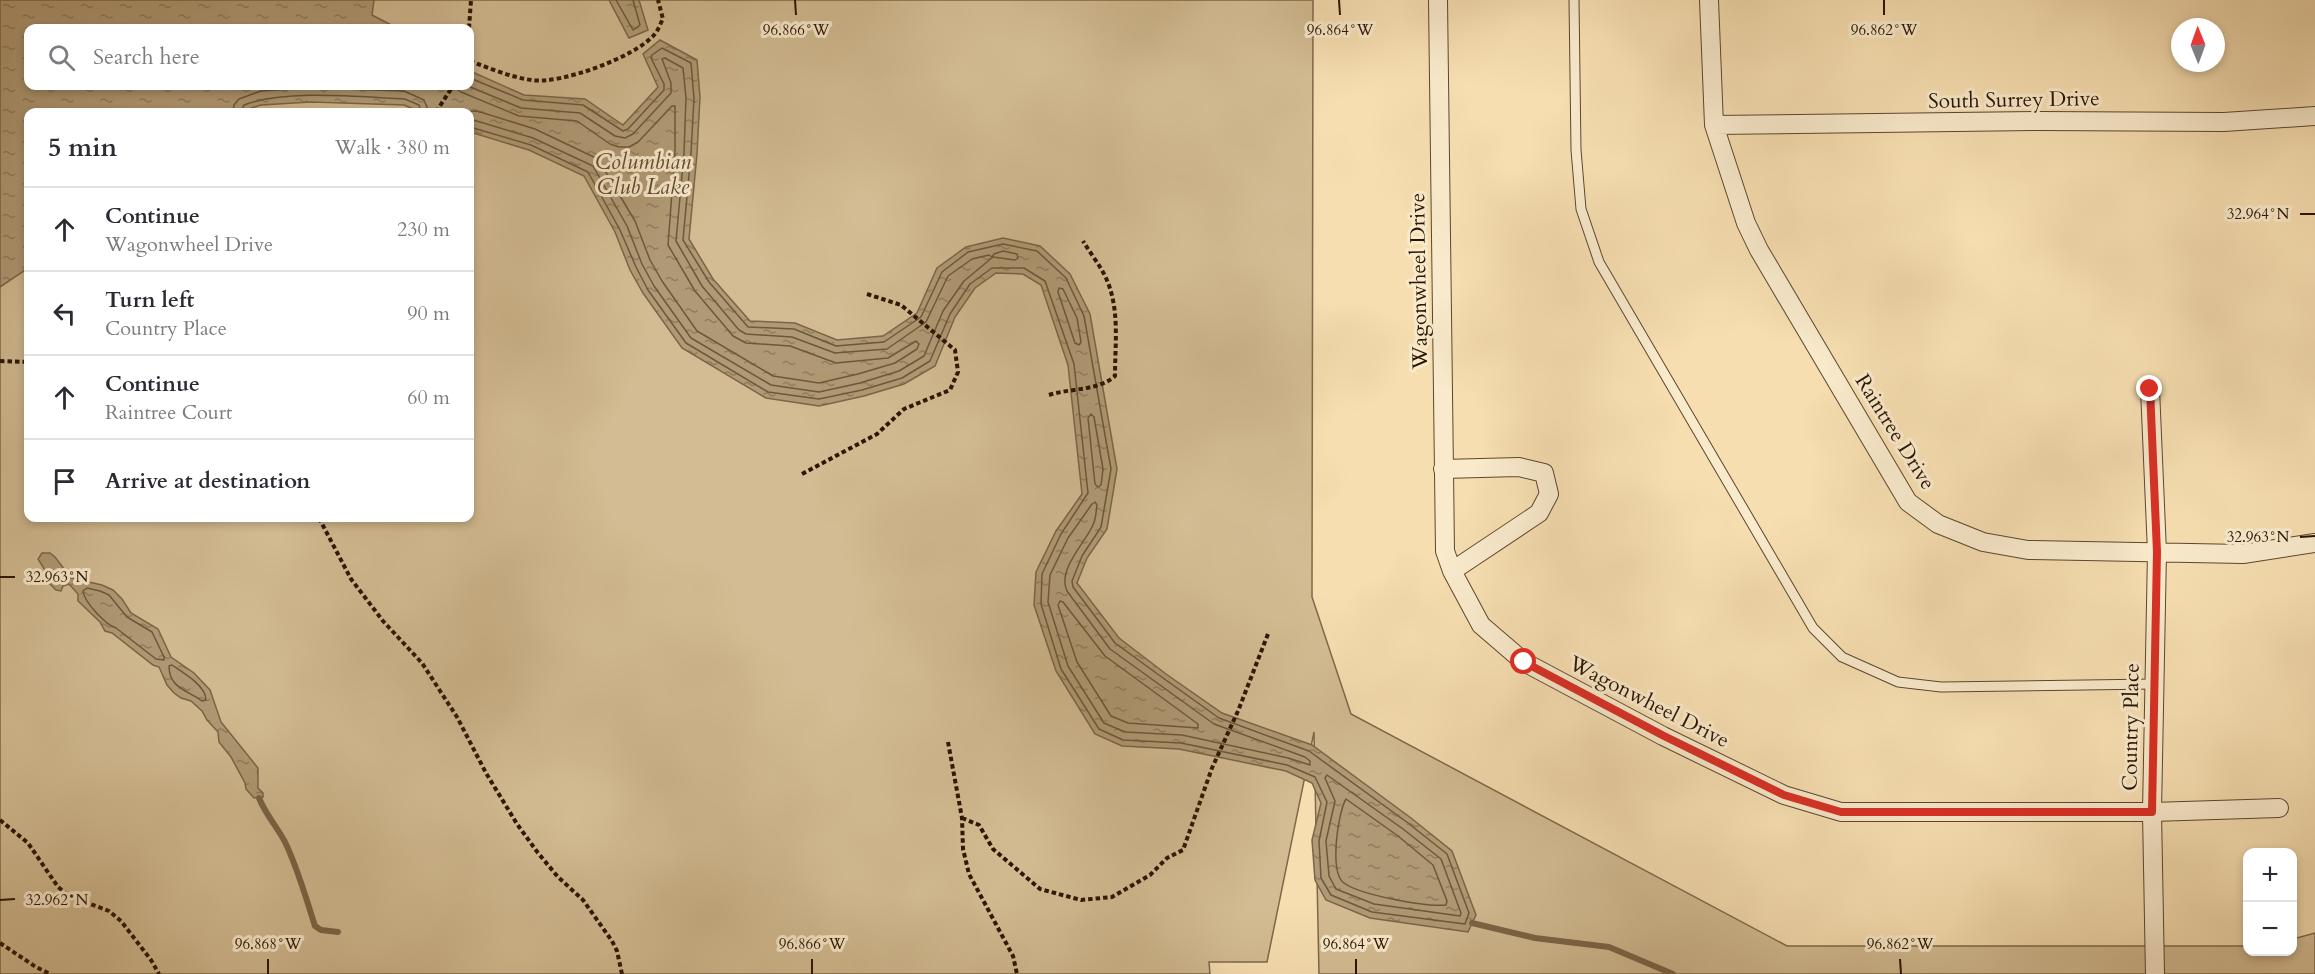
<!DOCTYPE html>
<meta charset="utf-8">
<style>
body{margin:0;font-family:Cardo,serif;background:#f2f2f3;color:#2b2b33}
.controls{position:absolute;right:18px;bottom:18px;display:grid;overflow:hidden;border-radius:12px;box-shadow:0 3px 9px #0003}
.controls button{width:54px;height:54px;display:grid;place-items:center;padding:0;border:0;border-bottom:2px solid #e1e1e2;background:#fff;color:#2b2b33;font:30px sans-serif}
.compass{position:absolute;left:2171px;top:18px;width:54px;height:54px;border-radius:50%;background:#fff;box-shadow:0 3px 9px #0003;rotate:359deg}
.stop{position:absolute;width:18px;height:18px;margin:-14px;border:4px solid #d93025;border-radius:50%;background:#fff}
.stop.end{background:#d93025;border-color:#fff;box-shadow:0 2px 6px #0008}
.list{margin:0;padding:0;list-style:none}
h2{display:flex;justify-content:space-between;align-items:center;height:78px;margin:0;padding:0 24px;font-size:26px}
h2 small{font-size:20px;font-weight:400;color:#7c7c81}
.list li{display:grid;grid-template-columns:39px 1fr auto;gap:18px;align-items:center;box-sizing:border-box;height:84px;padding:0 24px;border-top:2px solid #e1e1e2}
.list b{display:block;font-size:22px;white-space:nowrap}
.list p{margin:0;font-size:20px;white-space:nowrap;color:#7c7c81}
.list em{font-size:20px;font-style:normal;color:#7c7c81}
.icon{flex:none;width:33px;height:33px;fill:none;stroke:currentColor;stroke-width:2;stroke-linecap:round;stroke-linejoin:round}
.map{position:relative;flex:none;width:2315px;height:974px;overflow:hidden}
.search{position:absolute;background:#fff;box-shadow:0 3px 9px #0003;left:24px;top:24px;width:450px;height:66px;display:flex;align-items:center;gap:15px;box-sizing:border-box;padding:0 21px;border-radius:12px;color:#7c7c81;font-size:22px}
.panel{position:absolute;background:#fff;box-shadow:0 3px 9px #0003;left:24px;top:108px;width:450px;height:414px;border-radius:12px}
.map>svg:first-child{display:block}
</style>
<div class="map">
<svg width="2315" height="974" viewBox="0 0 2315 974">
<defs>
<pattern id="water-ripples" width="26" height="14" patternUnits="userSpaceOnUse" patternTransform="scale(1.5)"><rect width="26" height="14" fill="#b09a75"/><path d="M2 4q2-2 4 0t4 0M15 11q2-2 4 0t4 0" fill="none" stroke="#8f7c5e"/></pattern>
</defs>
<rect width="100%" height="100%" fill="#f6deb1"/>
<filter id="stains"><feTurbulence type="fractalNoise" baseFrequency=".00333" numOctaves="4"/><feColorMatrix values="0 0 0 0 .2 0 0 0 0 .09 0 0 0 0 .02 0 0 0 .5 -.17"/></filter>
<radialGradient id="worn" r=".72"><stop offset=".6" stop-color="#630" stop-opacity="0"/><stop offset="1" stop-color="#630" stop-opacity=".3"/></radialGradient>
<!-- green -->
<path fill="#d3bc93" stroke="#7e684a" stroke-width="1.5" fill-rule="evenodd" d="M0 0H1313L1312 597 1351 714 1787 946H2247L2248 952H2292L2293 939 2315 933V974H1319L1314 732 1267 962H1209L1210 974H0ZM28 28H470V86H28ZM28 112H470V518H28Z"/>
<!-- water -->
<path fill="url(#water-ripples)" stroke="#7a6547" stroke-width="1.5" d="M0 0H374L372 15 397 28H28V86H470V71L524 95 585 99 623 125 658 87 643 54 660 40 697 60 700 97 697 154 689 239 713 279 750 321 795 323 837 340 883 336 917 313 937 268 966 247 1003 238 1040 246 1070 274 1090 314 1117 469 1107 529 1087 558 1077 583 1119 638 1166 674 1222 713 1312 745 1411 818 1452 851 1476 915 1468 932 1370 918 1326 900 1315 880 1312 840 1321 803 1312 783 1286 771 1179 749 1122 746 1095 734 1056 671 1034 605 1036 572 1056 531 1082 494 1068 365 1041 285 1023 274 996 273 975 288 955 317 935 366 904 384 864 396 819 406 766 398 682 348 643 293 630 270 615 232 584 176 529 150 470 132V112H421L404 105 311 102 261 105 239 112H28V268L0 287Z
M609 0H639L648 30 629 38Z
M42 553H50L55 557 71 578 102 585 113 590 122 599 131 613 158 629 171 657 194 673 210 690 221 722 258 768V788L263 793V797L254 798 246 789 245 783 231 757 219 742 218 732 207 720 202 711 191 701 181 698 174 693 167 685 159 667 153 665 112 633 105 631 100 622 78 601V594L69 584 63 586 61 591 56 590 49 583 51 580 38 559Z"/>
<g fill="none" stroke-linecap="round" stroke-linejoin="round">
<!-- shore -->
<path stroke="#6c583b" stroke-width="1.5" d="M616 0 633 30 640 25 633 0
M470 78 523 100 583 105 623 131 628 129 664 90V84L651 58 652 55 662 48 691 63 694 98 691 153 683 240 709 282 748 327 794 329 836 346 884 342 921 317 942 272 968 252 1003 244 1037 251 1066 278 1084 316 1111 469 1101 527 1082 556 1072 581 1073 587 1115 643 1163 678 1219 718 1309 751 1408 823 1447 854 1469 913 1465 924 1372 912 1331 895 1321 878 1319 841 1327 802 1315 777 1287 765 1181 743 1123 740 1099 729 1061 669 1041 604 1042 574 1061 534 1088 493 1074 364 1045 281 1024 268H992L970 284 950 314 930 361 902 378 862 390 819 399 768 392 686 343 648 290 636 267 620 230 588 172 531 145 470 127
M452 86 461 92 519 116 577 121 610 144 619 147H629L638 142 672 106H675V152L668 245 695 291 733 336 746 343 790 346 836 363 888 358 916 341 919 344 917 349 895 363 858 374 819 383 773 376 697 331 662 281 650 260 635 221 598 159 535 129 477 111 460 112
M468 86 521 108 580 113 615 136 625 138 633 134 671 93V83L662 59 665 58 683 68 686 98 684 153 676 241 702 286 739 330 746 334 792 337 835 353 887 349 926 322 948 276 972 259 989 255 992 257 994 254 1003 251 1017 254 1018 258 1015 260 993 257 964 281 943 311 924 356 899 371 860 383 819 392 771 385 691 338 654 286 642 264 627 226 593 166 533 138 470 119
M233 112 234 105 239 99 261 91 311 88 404 91 424 100 429 112
M241 112 244 105C285 89 360 97 405 99L419 105 421 112
M1059 288 1063 289 1077 318 1081 342 1079 345 1075 343 1058 292Z
M1091 414 1094 417 1103 469 1101 485 1098 487 1095 484 1088 418Z
M1095 502 1097 505C1096 512 1096 519 1093 525 1085 543 1057 570 1067 591L1110 649 1214 724 1305 757 1310 761V765L1288 758 1182 735 1125 732 1104 723 1068 666 1048 602 1050 575 1068 538 1092 504Z
M87 588 100 591 109 595 127 617 152 632 164 657V660L156 659 116 628C106 625 84 602 83 591Z
M1060 601 1063 602 1105 656 1198 724V728L1128 723 1111 716 1077 662 1058 605Z
M169 666 172 665C184 673 206 686 206 700L202 701C187 690 169 688 169 666Z
M1327 775 1403 829 1441 859 1461 913 1460 916 1374 904 1336 889 1329 876 1326 841 1335 801 1325 778Z
M1346 799 1398 836 1433 865 1447 901 1446 905C1426 907 1360 895 1344 883 1329 872 1338 812 1346 799Z"/>
<!-- stream -->
<path stroke="#7a6547" stroke-width="6" d="M259 798C266 815 277 827 285 842 298 869 306 898 315 926L321 930 338 932
M1472 923 1535 938 1609 947 1673 974"/>
<!-- lane casing -->
<g stroke="#5c472d" stroke-width="11">
<path id="lane" d="M1574 0 1576 150 1581 209 1599 262 1813 628 1842 657 1898 682 1941 687 2154 684"/>
</g>
<!-- street casing -->
<g stroke="#5c472d" stroke-width="20">
<path id="street" d="M1438 0 1445 551 1452 571 1481 625 1524 662 1663 736 1784 795 1841 812H2152L2279 808
M1709 0 1714 125 1746 223 1759 250 1908 502 1938 524 1983 542 2028 550 2243 554 2315 543
M1714 125 2040 121 2224 122 2315 116
M2150 389 2157 552 2152 812 2155 974
M1443 469 1519 467 1544 473 1549 494 1539 513 1452 571"/>
</g>
<!-- path -->
<path stroke="#291501" stroke-width="4" stroke-dasharray="4.5 3" stroke-linecap="butt" d="M469 28 471 0
M470 61C489 68 510 77 531 80 560 85 635 57 654 35 658 31 660 24 663 19L658 0
M436 112 453 86
M0 361 28 362
M1049 395C1071 388 1098 391 1115 376 1115 343 1120 309 1106 278 1100 265 1090 253 1083 241
M802 474 877 434 904 409 950 390 958 372 955 350 901 305 867 294
M319 518 351 579 383 621 422 663 457 717 486 773 517 824 538 853 558 877 583 900 612 941 617 951 622 974
M948 742 962 818 963 849 969 874 1013 956 1017 974
M962 818 979 825 993 849 1040 889 1081 900 1112 897 1150 875 1167 858 1183 850 1212 768 1238 711 1268 634
M0 820 28 843 58 887 69 896 109 911 121 921 151 960 159 974
M0 943 36 967 50 974"/>
<!-- lane -->
<use href="#lane" stroke="#f9eacc" stroke-width="9"/>
<!-- street -->
<use href="#street" stroke="#f9eacc" stroke-width="18"/>
</g>
<g fill="none" stroke-linecap="round" stroke-linejoin="round">
<!-- route -->
<path stroke="#d93025" stroke-width="8" d="M1524 662 1664 736 1784 795 1841 812H2152L2157 552 2150 389"/>
</g>
<!-- ticks -->
<path fill="none" stroke="#291501" stroke-width="2" d="M795 0 796 15M1339 0 1340 15M1884 0V15M2300 214H2315M2300 537 2315 536M0 577H15M0 900 15 899M268 959V974M812 959V974M1356 959V974M1900 959 1901 974"/>
<g text-anchor="middle" dominant-baseline="central" stroke-width="6" stroke-linejoin="round" paint-order="stroke">
<!-- street labels -->
<g font-size="21" fill="#291501" stroke="#f9eacc">
<text transform="translate(2014 100) rotate(-1)">South Surrey Drive</text>
<text transform="translate(1419 281) rotate(-91)">Wagonwheel Drive</text>
<text transform="translate(1895 432) rotate(58)">Raintree Drive</text>
<text transform="translate(1649 702) rotate(27)">Wagonwheel Drive</text>
<text transform="translate(2131 727) rotate(-89)">Country Place</text>
</g>
<!-- water labels -->
<g font-size="22" font-style="italic" fill="#5f4a2f" stroke="#f9eacc">
<text x="643" y="162">Columbian<tspan x="643" dy="25">Club Lake</tspan></text>
</g>
</g>
<g font-size="15" text-anchor="middle" fill="#291501" stroke="#f9eacc" stroke-width="6" stroke-linejoin="round" paint-order="stroke">
<text x="796" y="35">96.866°W</text>
<text x="1340" y="35">96.864°W</text>
<text x="1884" y="35">96.862°W</text>
<text x="2258" y="219">32.964°N</text>
<text x="2258" y="542">32.963°N</text>
<text x="57" y="582">32.963°N</text>
<text x="57" y="905">32.962°N</text>
<text x="268" y="949">96.868°W</text>
<text x="812" y="949">96.866°W</text>
<text x="1356" y="949">96.864°W</text>
<text x="1900" y="949">96.862°W</text>
</g>
<rect width="100%" height="100%" filter="url(#stains)"/>
<rect width="100%" height="100%" fill="url(#worn)"/>
</svg>
<div class="controls">
<button>+</button>
<button>−</button>
</div>
<svg class="compass" viewBox="-18 -18 36 36"><path d="M0-13l5 13h-10z" fill="#e53935"/><path d="M0 13l5-13h-10z" fill="#7c7c81"/></svg>
<div class="stop" style="left:1524px;top:662px"></div>
<div class="stop end" style="left:2150px;top:389px"></div>
<div class="search"><svg class="icon" aria-label="search" viewBox="0 0 24 24"><circle cx="10" cy="10" r="6"/><path d="M15 15l6 6"/></svg>Search here</div>
<section class="panel">
<h2>5 min<small>Walk · 380 m</small></h2>
<ul class="list">
<li><svg class="icon" aria-label="ahead" viewBox="0 0 24 24"><path d="M12 20V5M6 11l6-6 6 6"/></svg><div><b>Continue</b><p>Wagonwheel Drive</p></div><em>230 m</em></li>
<li><svg class="icon" aria-label="left" viewBox="0 0 24 24"><path d="M17 20v-9H6M10 6l-5 5 5 5"/></svg><div><b>Turn left</b><p>Country Place</p></div><em>90 m</em></li>
<li><svg class="icon" aria-label="ahead" viewBox="0 0 24 24"><path d="M12 20V5M6 11l6-6 6 6"/></svg><div><b>Continue</b><p>Raintree Court</p></div><em>60 m</em></li>
<li><svg class="icon" aria-label="arrive" viewBox="0 0 24 24"><path d="M6 21V4h12l-3 4 3 4H6"/></svg><div><b>Arrive at destination</b></div></li>
</ul>
</section>
</div>
